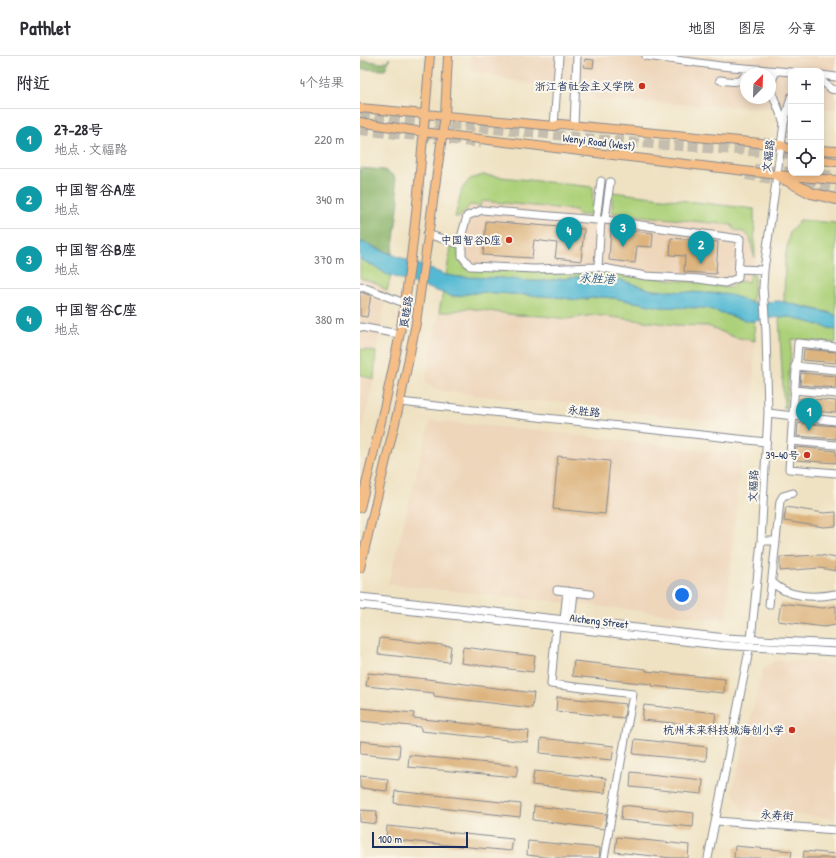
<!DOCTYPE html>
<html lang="zh">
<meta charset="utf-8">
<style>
body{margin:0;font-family:"Patrick Hand","LXGW WenKai TC",sans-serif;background:#f7f7f7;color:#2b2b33}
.controls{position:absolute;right:12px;top:12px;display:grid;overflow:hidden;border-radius:8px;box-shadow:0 2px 10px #0003}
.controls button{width:36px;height:36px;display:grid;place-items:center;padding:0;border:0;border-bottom:1px solid #e1e1e2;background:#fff;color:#2b2b33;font:20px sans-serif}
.compass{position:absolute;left:380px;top:12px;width:36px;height:36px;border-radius:50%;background:#fff;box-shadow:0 2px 10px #0003;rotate:23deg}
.scale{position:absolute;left:12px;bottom:10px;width:96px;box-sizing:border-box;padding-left:4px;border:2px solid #1b2f5e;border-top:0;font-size:11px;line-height:14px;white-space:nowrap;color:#1b2f5e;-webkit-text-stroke:3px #fbf7ec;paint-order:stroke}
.you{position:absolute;left:322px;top:539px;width:14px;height:14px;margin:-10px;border:3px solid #fff;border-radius:50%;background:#1a73e8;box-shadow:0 0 0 6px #1a73e833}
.badge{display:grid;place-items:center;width:26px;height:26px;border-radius:50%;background:#111827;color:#fff;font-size:13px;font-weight:700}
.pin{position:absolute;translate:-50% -33px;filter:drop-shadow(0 1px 2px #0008)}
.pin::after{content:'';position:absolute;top:21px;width:14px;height:12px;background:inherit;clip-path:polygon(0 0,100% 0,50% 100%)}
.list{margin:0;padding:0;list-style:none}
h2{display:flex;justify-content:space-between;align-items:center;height:52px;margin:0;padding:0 16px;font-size:17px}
h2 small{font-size:13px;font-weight:400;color:#7c7c81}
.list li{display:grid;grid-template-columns:26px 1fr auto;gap:12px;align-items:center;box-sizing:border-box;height:60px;padding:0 16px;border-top:1px solid #e1e1e2}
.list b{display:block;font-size:15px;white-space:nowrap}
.list p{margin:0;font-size:13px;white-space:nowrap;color:#7c7c81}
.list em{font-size:13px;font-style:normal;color:#7c7c81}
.icon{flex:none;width:22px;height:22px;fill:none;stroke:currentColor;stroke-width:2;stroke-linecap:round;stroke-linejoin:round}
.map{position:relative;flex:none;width:476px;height:802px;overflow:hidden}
header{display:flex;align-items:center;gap:24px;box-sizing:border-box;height:56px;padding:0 20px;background:#fff;border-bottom:1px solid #e1e1e2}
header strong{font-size:19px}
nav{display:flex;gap:22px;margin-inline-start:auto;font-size:14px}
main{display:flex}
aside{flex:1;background:#fff}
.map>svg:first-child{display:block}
</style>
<header>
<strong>Pathlet</strong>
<nav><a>地图</a><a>图层</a><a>分享</a></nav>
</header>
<main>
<aside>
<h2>附近<small>4个结果</small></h2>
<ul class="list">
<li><span class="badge" style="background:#0f9aa8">1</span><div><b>27-28号</b><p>地点 · 文福路</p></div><em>220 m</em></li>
<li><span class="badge" style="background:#0f9aa8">2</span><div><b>中国智谷A座</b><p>地点</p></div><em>340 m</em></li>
<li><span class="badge" style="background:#0f9aa8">3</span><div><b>中国智谷B座</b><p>地点</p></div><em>370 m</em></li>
<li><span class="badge" style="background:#0f9aa8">4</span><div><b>中国智谷C座</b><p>地点</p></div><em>380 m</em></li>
</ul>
</aside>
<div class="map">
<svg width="476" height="802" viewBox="0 0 476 802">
<rect width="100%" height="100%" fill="#fbf7ec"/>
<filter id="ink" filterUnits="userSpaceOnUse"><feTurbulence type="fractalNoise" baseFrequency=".025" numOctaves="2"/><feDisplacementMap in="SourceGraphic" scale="8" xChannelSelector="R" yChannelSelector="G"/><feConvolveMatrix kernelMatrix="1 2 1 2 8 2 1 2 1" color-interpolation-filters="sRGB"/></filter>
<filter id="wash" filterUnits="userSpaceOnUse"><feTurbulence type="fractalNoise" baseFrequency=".012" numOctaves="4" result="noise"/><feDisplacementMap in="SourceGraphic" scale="16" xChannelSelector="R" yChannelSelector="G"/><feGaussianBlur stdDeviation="0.9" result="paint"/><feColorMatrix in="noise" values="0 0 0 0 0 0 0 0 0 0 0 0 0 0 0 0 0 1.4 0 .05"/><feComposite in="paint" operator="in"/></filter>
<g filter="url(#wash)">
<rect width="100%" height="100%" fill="#efe2c2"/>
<!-- built -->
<path fill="#eed6bb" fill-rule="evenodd" d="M111 0H476V53H461V15H431V53L249 45 111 15ZM386 18H410V42H386Z
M121 145 216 154 226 160 252 157 372 169 384 175 391 182 392 195 395 202V218H391L388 226 379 225 369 232 129 213 115 214 104 211 98 199 100 161 110 149 120 150Z
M0 222 16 227 27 235 16 296 0 293Z
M108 252 156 259 183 260 206 263 234 259 316 269 348 270 375 281 395 285 392 370 278 357 219 347 162 345 75 334 65 326 79 256H90Z
M0 318 14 324 0 381Z
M70 365 176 374 381 399 366 564 28 528Z
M415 604 476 608V762L383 755 372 735 403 612Z"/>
<!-- green -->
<path fill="#add17a" stroke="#64806c" d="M123 119 233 131 232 159H217L216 154 122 145 120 150 110 149 100 161H95L102 133 110 123Z
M252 136 394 153 395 202C388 185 396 177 374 174L372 169 252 157Z
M440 164 476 167V260L468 256 424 246 425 203 430 175Z
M92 185 99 187 98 199 104 211 115 214 242 213 311 224 344 227 369 232 379 225 388 226 391 218H395L392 247 364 238 292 234 254 222 233 219 185 225H167L141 222 98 221 86 219Z
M0 203 16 211 26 218 31 220 27 235 16 227 0 222Z
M83 236 92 240H99L107 238 121 236 197 241 217 244 241 241 254 242 300 251 346 252 380 263 394 265 395 285 374 281 348 270 316 269 234 259 206 263 183 260 156 259 108 252 90 256H79Z
M419 261H431L476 274V287L432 283 426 351 424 352Z
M0 293 16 296 14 324 0 318Z"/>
<!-- forest -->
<path fill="#8ab36a" stroke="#527164" d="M30 2 25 14 0 13V6C3 5 7 4 10 5 20 6 21 10 30 2Z
M0 112 24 114 34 120 39 145 32 198 0 185Z"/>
<!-- water -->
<path fill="#55b9d3" stroke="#387498" d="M0 185 13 191 86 219 98 221 141 222 167 225H185L233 219 254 222 292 234 364 238 374 240 392 247 419 245 473 258 476 260V274L431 261H419L394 265H387L346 252 300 251 254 242 241 241 217 244 197 241 121 236 107 238 99 240H92L26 218 16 211 0 203Z"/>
<g id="blocks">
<!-- building -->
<path fill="#ddb47e" d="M225 3 234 4 233 12 224 11Z
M126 165 224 173 221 205 195 202 197 187 174 184 172 202 123 199Z
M251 173 293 177 292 191 277 190 275 207 249 204Z
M311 182 358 186 356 218 324 216 325 200 310 199Z
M0 236 11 240 7 261 0 260Z
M444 293 476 296V307L443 304Z
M441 317 476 320V332L440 329Z
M440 342 476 345V357L439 354Z
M438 367 476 370V383L437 380Z
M436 391 476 395V407L435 404Z
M198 400 250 405 245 458 193 453Z
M426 451 464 457 476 456V470L464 471 424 465Z
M460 499 476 502V515L460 512 420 515V501Z
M421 547 463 552 476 550V569L464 571 418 565Z
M20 582 91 590 89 606 18 598Z
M103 591 175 600 173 616 101 607Z
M214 605 286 613V615L365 623 364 637 292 630V628L212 620Z
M8 617 67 623 174 637 172 652 74 640V637L6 630Z
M197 641 266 648 264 662 196 655Z
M284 649 356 657 354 671 282 664Z
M0 652 54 657 53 662 121 669V670L169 675 168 686 61 675V671L0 665Z
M181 682 254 690 252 704 180 697Z
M275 683 347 691 346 705 273 698Z
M0 685 40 689 39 702 0 698Z
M49 699 158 710 156 721 48 711Z
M174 715 246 722 245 737 172 729Z
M271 716 343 724 342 738 270 731Z
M0 720 28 723 27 735 0 732Z
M35 735 161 748 160 761 34 747Z
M262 749 334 757 333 771 261 764Z
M174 750 247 758 244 773 173 764Z
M0 754 17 755 16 768 0 766Z
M27 770 153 783 151 795 26 783Z
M257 781 329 789 328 802H312L255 796Z
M168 785 240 792 239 802H193L167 799Z
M375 790 432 795 431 802H374Z
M444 795 476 798V802H443Z"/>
</g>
</g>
<g filter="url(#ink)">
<use href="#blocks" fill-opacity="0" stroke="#858890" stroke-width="1"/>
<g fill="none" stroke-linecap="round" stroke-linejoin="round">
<!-- highway-tunnel -->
<path stroke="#c5beae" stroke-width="10" stroke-dasharray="10 5" stroke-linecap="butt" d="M0 60 279 87 431 98
M0 74 121 87
M394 113 431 116
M446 117 476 120
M386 119 476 133"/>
<!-- minor casing -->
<g stroke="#858890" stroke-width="9">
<path id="minor" d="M286 0 361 10 431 16
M461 19 476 21
M360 24C377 26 380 29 389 13
M461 24 471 33 476 34
M410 30 416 15
M410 32 424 67
M214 69 217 0
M194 70 199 0
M241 125 236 164 122 154 107 160 102 178V200L110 210 174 213 238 211 286 220 339 223 365 227 378 222 380 183 245 164
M240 164H245L250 126
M67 178 102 189
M238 211 241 164
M379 213 404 214
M0 230 44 247
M0 271 39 278
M476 291 438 287 429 413 476 417
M435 310 476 314
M434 334 476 338
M40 346 406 386
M408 357 476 365
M431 385 476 389
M401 485H416L420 445 423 440 433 437
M412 526C428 542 455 542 476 538
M197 534 230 538
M0 541 366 582 476 588
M0 549 359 589 476 596
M409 549 416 485
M204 564 207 535
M211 565 214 536
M196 571 191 628 273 638 244 802
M356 765 476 774
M348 802 391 584 401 485 408 357 406 276 403 231 404 214 424 67 431 41"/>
</g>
<!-- major casing -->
<g stroke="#858890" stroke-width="10">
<path id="major" d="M0 52 194 70 200 68 421 89 431 94
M0 66 63 76 417 119 476 124
M461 94 476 95
M461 104 476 106
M0 452C15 392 30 332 41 271 56 182 62 90 70 0
M0 512 40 346 56 267 85 59 88 0"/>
</g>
<!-- highway casing -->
<g stroke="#858890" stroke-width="12">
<path id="highway" d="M417 119 451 137 476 143"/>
</g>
<!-- minor -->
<use href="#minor" stroke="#fff" stroke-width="7"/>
<!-- major -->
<use href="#major" stroke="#f6be87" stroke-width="8"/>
<!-- highway -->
<use href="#highway" stroke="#f6be87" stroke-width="10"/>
</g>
</g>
<!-- markers -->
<g fill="#c8321e" stroke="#fbf7ec" stroke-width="1.5">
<circle cx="282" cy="30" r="4"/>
<circle cx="149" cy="184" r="4"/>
<circle cx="447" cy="399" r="4"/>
<circle cx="432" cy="674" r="4"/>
</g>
<g text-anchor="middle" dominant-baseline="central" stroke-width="4" stroke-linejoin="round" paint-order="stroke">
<!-- poi labels -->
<g font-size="11" fill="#1b2f5e" stroke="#fbf7ec" text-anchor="end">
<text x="274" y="30">浙江省社会主义学院</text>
<text x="141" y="184">中国智谷D座</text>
<text x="439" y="399">39-40号</text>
<text x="424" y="674">杭州未来科技城海创小学</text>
</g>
<!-- street labels -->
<g font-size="11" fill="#1b2f5e" stroke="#fbf7ec">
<text transform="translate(239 86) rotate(7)">Wenyi Road (West)</text>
<text transform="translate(408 100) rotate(-82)">文福路</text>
<text transform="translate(46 256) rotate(-81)">良睦路</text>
<text transform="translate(224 355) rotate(6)">永胜路</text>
<text transform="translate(393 430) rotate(-87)">文福路</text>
<text transform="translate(239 565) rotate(7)">Aicheng Street</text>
<text transform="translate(417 759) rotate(4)">永寿街</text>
</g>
<!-- water labels -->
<g font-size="12" font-style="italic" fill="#2c5881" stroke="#fbf7ec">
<text transform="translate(237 222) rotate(3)">永胜港</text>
</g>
</g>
</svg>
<div class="controls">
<button>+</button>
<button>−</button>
<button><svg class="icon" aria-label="locate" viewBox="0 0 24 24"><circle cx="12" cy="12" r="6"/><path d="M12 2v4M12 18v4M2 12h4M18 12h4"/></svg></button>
</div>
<svg class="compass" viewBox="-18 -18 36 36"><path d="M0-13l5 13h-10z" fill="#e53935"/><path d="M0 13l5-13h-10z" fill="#7c7c81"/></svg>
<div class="scale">100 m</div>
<div class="you"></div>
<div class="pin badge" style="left:449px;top:375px;background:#0f9aa8">1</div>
<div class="pin badge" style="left:341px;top:208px;background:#0f9aa8">2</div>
<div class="pin badge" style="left:263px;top:191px;background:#0f9aa8">3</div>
<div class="pin badge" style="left:209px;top:194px;background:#0f9aa8">4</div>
</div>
</main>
